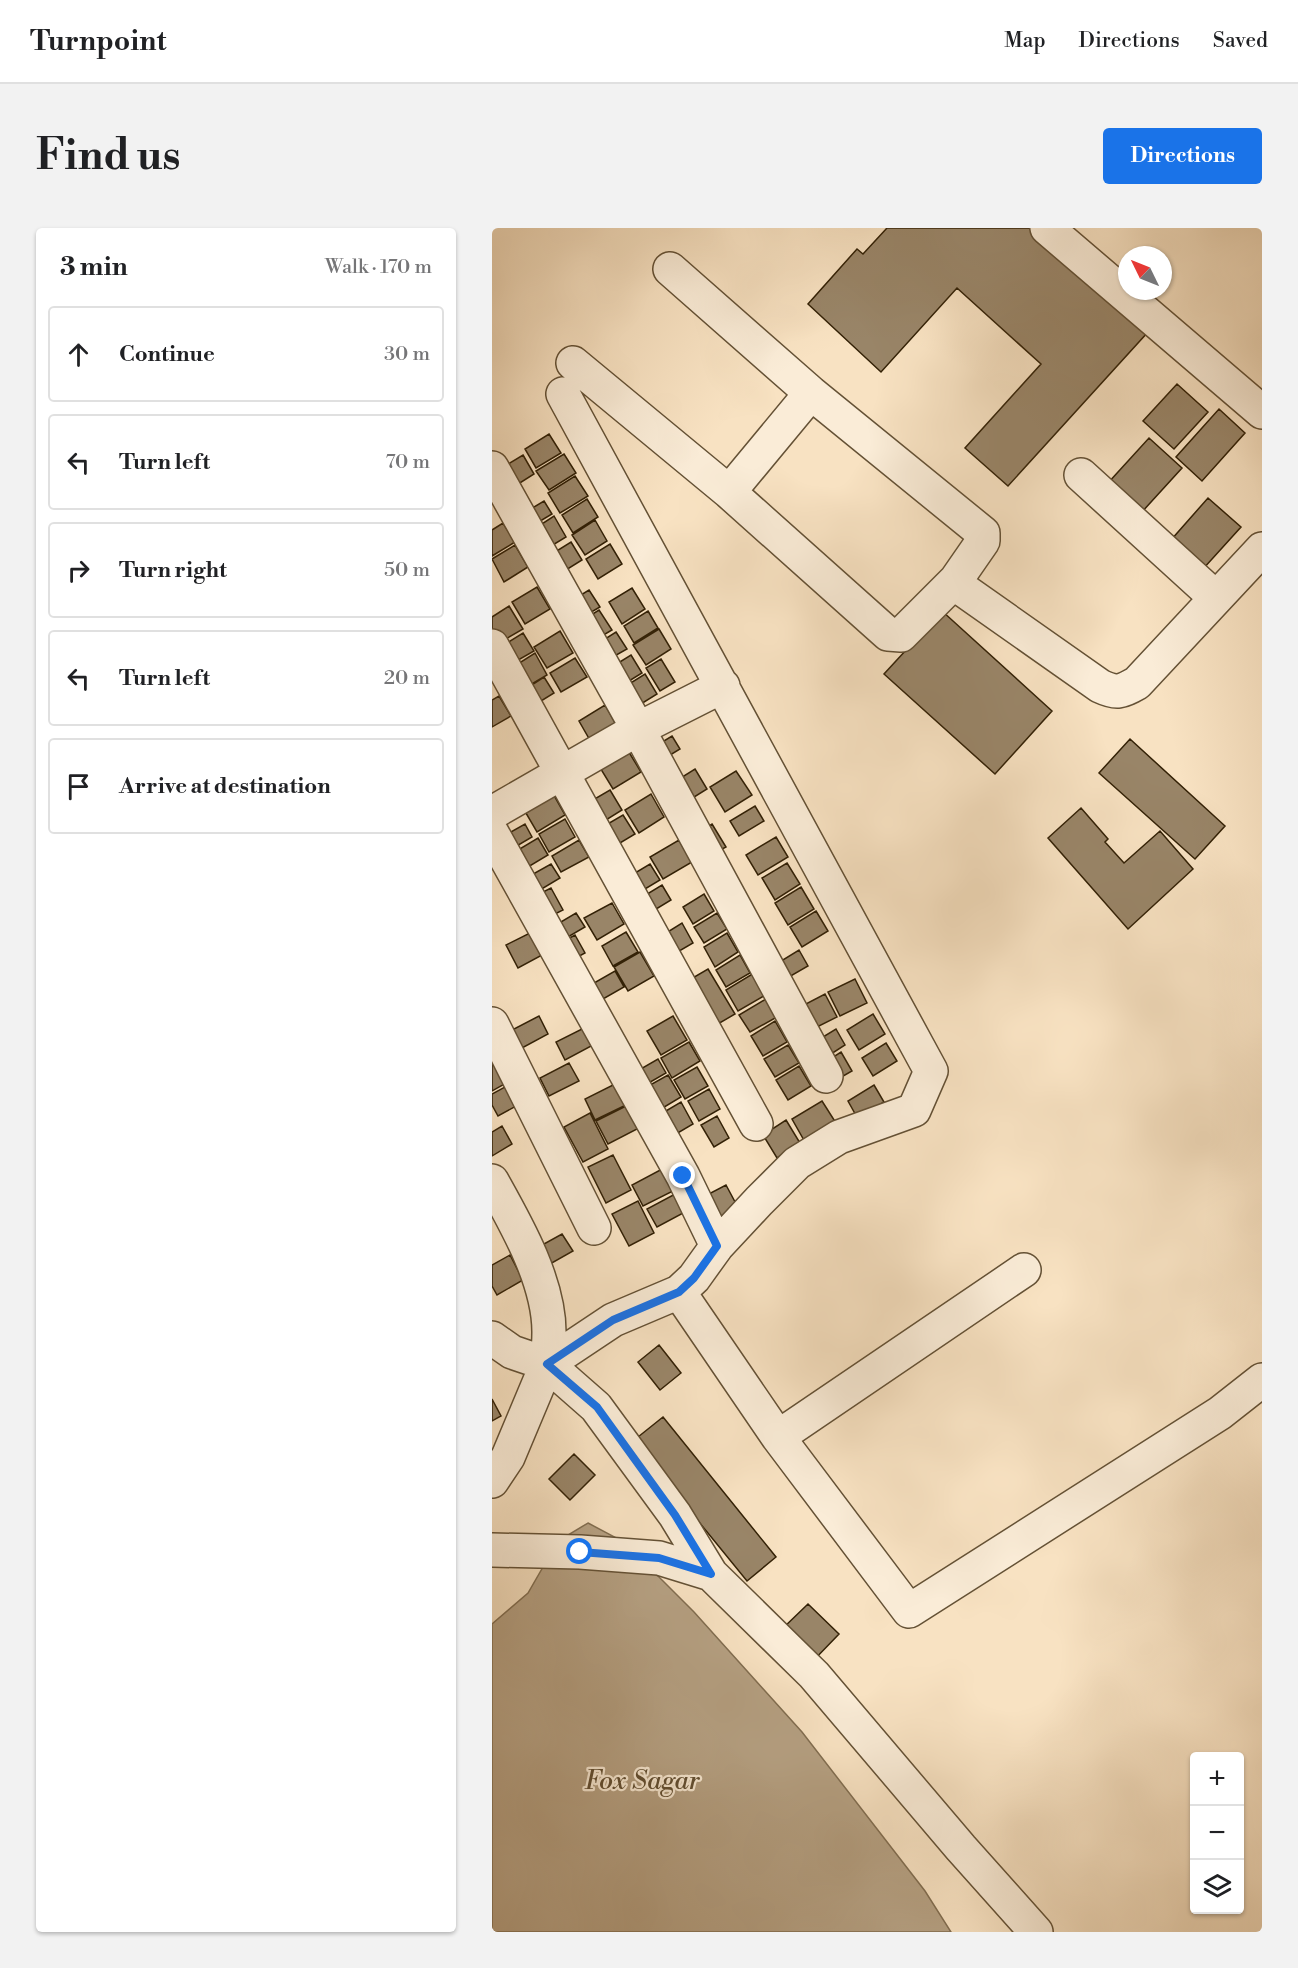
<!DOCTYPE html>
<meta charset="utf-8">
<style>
body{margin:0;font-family:"Libre Bodoni",serif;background:#f2f2f2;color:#202124}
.controls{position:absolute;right:18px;bottom:18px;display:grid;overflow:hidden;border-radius:6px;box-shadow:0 2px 4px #0004}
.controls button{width:54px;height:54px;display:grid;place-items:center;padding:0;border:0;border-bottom:2px solid #e0e0e0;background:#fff;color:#202124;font:30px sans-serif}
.compass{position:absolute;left:626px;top:18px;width:54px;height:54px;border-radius:50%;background:#fff;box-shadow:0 2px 4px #0004;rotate:313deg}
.stop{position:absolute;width:18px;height:18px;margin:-14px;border:4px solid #1a73e8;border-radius:50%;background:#fff}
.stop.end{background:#1a73e8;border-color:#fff;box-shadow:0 2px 6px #0008}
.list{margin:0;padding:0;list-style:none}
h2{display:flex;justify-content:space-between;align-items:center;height:78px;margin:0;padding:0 24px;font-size:26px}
h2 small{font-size:20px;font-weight:400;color:#757577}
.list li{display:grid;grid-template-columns:39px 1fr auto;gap:18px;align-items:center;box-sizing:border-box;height:96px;margin:0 12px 12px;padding:0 12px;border:2px solid #e0e0e0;border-radius:6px}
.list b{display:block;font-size:22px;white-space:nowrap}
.list em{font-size:20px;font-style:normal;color:#757577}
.icon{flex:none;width:33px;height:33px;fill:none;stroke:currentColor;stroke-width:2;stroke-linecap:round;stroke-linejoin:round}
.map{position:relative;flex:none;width:770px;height:1704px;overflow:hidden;border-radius:6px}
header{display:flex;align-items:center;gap:36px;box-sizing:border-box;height:84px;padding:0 30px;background:#fff;border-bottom:2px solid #e0e0e0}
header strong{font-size:28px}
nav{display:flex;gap:33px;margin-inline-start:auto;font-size:21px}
.intro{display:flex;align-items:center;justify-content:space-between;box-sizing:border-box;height:144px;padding:0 36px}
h1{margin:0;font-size:42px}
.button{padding:15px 27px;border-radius:6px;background:#1a73e8;color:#fff;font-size:21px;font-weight:700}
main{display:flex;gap:36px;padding:0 36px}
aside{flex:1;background:#fff;border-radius:6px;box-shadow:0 2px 4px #0004}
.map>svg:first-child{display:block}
</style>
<header>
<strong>Turnpoint</strong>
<nav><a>Map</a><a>Directions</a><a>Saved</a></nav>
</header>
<div class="intro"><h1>Find us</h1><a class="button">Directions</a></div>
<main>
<aside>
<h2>3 min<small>Walk · 170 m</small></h2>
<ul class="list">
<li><svg class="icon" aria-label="ahead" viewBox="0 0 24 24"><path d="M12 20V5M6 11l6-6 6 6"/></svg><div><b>Continue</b></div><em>30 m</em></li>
<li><svg class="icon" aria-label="left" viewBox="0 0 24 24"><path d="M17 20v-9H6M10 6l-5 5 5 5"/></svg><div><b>Turn left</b></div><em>70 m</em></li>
<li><svg class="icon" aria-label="right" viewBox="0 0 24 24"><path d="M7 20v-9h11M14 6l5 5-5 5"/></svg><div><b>Turn right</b></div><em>50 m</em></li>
<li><svg class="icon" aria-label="left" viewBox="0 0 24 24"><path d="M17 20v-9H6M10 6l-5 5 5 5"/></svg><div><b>Turn left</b></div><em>20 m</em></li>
<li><svg class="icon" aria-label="arrive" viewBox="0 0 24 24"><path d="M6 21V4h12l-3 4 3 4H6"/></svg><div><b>Arrive at destination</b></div></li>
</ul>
</aside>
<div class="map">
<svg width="770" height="1704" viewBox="0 0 770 1704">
<rect width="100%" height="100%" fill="#f8e2c2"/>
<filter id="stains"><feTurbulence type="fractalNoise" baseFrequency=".00333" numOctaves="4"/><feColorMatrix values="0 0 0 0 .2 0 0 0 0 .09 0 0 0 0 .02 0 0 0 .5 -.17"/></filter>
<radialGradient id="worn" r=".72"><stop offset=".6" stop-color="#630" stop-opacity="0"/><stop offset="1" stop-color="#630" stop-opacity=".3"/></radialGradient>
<!-- water -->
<path fill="#b5a082" stroke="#816d50" stroke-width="1.5" d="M96 1295 132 1314 202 1384 310 1504 433 1663 459 1704H0V1396L36 1365 66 1313Z"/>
<!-- building -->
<path fill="#998568" stroke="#332106" stroke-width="1.5" d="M395 0H541L656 104 516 258 473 220 549 136 465 60 389 144 316 76 365 21 371 26Z
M685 156 716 184 682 221 651 193Z
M727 181 753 205 710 253 684 229Z
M57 206 69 225 44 240 33 221Z
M657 210 690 240 649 285 616 255Z
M72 226 84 245 57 262 44 243Z
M31 227 42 246 20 260 8 241Z
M83 248 96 268 68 285 56 265Z
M716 270 749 299 711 341 679 312Z
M95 271 106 289 81 305 70 287Z
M52 273 60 286 40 298 32 285Z
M62 288 74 309 51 323 39 303Z
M103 292 115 313 93 327 80 307Z
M11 295 23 314 0 328V302Z
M79 314 90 332 66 347 55 329Z
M118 316 130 336 106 351 94 331Z
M23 317 36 339 12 354 0 331Z
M45 359 58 381 33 396 20 374Z
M140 360 153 381 130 396 117 374Z
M97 362 108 379 89 390 79 373Z
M17 378 31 401 5 416 0 407V389Z
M107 382 120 402 103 412 91 392Z
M156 383 166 400 142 415 132 398Z
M450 383 560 483 503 546 392 446Z
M167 401 179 421 154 437 141 417Z
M68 403 81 425 55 440 42 419Z
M124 404 135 421 112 434 102 418Z
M31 405 42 423 21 435 10 418Z
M43 425 55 447 33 460 21 439Z
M139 427 150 445 129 458 118 440Z
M83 430 95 449 69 464 58 445Z
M169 431 183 454 168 463 154 440Z
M153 446 165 466 141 481 129 461Z
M52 449 62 465 41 478 32 462Z
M7 468 19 488 0 499V472Z
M113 477 125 498 99 514 87 493Z
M180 508 188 521 170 532 162 519Z
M638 511 733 598 703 631 607 545Z
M135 521 149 544 121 561 107 538Z
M203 541 215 561 191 576 179 556Z
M244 543 260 567 233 584 218 559Z
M118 562 130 582 106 597 94 576Z
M60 564 73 587 45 604 31 580Z
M159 566 172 589 147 605 133 582Z
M263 578 272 593 247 608 238 593Z
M589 580 616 611 613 614 632 635 668 603 701 641 636 701 556 610Z
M131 587 143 606 118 621 107 601Z
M73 591 83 609 57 624 47 606Z
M33 596 40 609 18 622 10 609Z
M220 596 234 619 223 625 209 603Z
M284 609 296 629 266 647 254 627Z
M46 610 56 627 31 642 21 625Z
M87 612 97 629 69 644 60 628Z
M187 612 200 634 171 651 158 629Z
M295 635 308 656 283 672 270 650Z
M59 636 68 650 43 665 34 650Z
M158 636 168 652 143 667 133 651Z
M170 657 179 672 156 686 147 671Z
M309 659 322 681 296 697 283 675Z
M59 660 71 682 57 689 45 667Z
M212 666 222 683 201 696 191 679Z
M120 675 132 696 105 712 92 690Z
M324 683 336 703 310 719 298 699Z
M84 685 93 699 69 713 62 698Z
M225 685 235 701 212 715 202 699Z
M190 695 201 715 177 729 166 710Z
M40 704 52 726 26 740 14 717Z
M134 704 146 724 121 738 110 718Z
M235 705 246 724 223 739 212 719Z
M83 707 93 725 82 731 72 713Z
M307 722 316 738 290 753 281 738Z
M148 724 162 748 136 763 122 739Z
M248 727 258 745 234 759 224 742Z
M216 741 243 786 219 800 192 755Z
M123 743 132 759 104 775 95 759Z
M262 745 275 766 246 783 234 762Z
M363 751 375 775 348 788 336 764Z
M333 766 345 789 319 802 308 779Z
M274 771 285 789 258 804 247 787Z
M381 786 393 806 367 822 355 802Z
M47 788 56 806 30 820 20 802Z
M181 788 195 812 169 827 155 803Z
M283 793 295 814 271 828 259 808Z
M94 799 103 816 73 832 64 814Z
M344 801 353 817 336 828 326 812Z
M197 814 208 833 180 850 169 830Z
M394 815 405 833 381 848 370 830Z
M296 817 307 835 283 849 272 831Z
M349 824 360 843 346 851 335 833Z
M11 831 23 850 0 863V837Z
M166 831 174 845 148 860 140 846Z
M77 835 87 853 57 868 48 850Z
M307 838 319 858 296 872 284 852Z
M205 839 216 858 193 871 182 852Z
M176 847 189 869 164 884 151 861Z
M24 853 35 872 6 888 0 877V866Z
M123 856 134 877 103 892 93 871Z
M382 857 392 874 366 891 356 873Z
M217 861 228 881 207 893 196 873Z
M330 873 344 895 313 914 300 891Z
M189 874 201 896 179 909 167 887Z
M134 878 147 900 116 916 104 893Z
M98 885 116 921 91 934 72 899Z
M225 888 237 910 222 919 209 897Z
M294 892 308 915 285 930 271 907Z
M10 898 20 916 0 928V904Z
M121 927 139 962 114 975 96 939Z
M172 940 183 962 151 978 140 957Z
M234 957 250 987 227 999 211 969Z
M185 965 195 983 165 999 155 981Z
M146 973 162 1005 137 1018 120 986Z
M70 1006 81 1023 51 1040 41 1022Z
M18 1027 31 1052 5 1067 0 1058V1037Z
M167 1117 189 1145 168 1162 146 1134Z
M0 1171 9 1188 0 1193Z
M171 1189 284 1329 255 1353 141 1213Z
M82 1226 103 1247 78 1272 57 1251Z
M316 1376 347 1406 320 1434 289 1402Z"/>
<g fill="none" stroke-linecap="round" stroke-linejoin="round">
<!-- minor casing -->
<g stroke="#645135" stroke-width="36">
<path id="minor" d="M555 0 770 184
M178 41 319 165 491 305V313L464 352 473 363 608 458C625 466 629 464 645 455L770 321
M81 135 237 264 396 406 409 407 464 352
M0 240 146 501 334 848
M589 247 724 370
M237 264 319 165
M0 418 264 896
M0 585 146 501 231 458
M0 605 191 948 225 1018
M0 796 102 1000
M0 953C24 996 57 1053 57 1104 57 1115 56 1126 55 1136L104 1179 183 1287 219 1346 322 1447 469 1620 544 1704
M187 1064 286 1209 532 1042
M0 1110 20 1124 55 1136
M286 1209 417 1383 728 1185 770 1152
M0 1253 16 1229 55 1136 121 1092 187 1064 202 1050 225 1018 267 973 305 935 347 909 422 882 439 843 71 166
M0 1322 88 1324 167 1330 219 1346"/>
</g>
<!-- minor -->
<use href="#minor" stroke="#faecd7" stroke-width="33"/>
</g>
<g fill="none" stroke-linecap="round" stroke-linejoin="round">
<!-- route -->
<path stroke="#1a73e8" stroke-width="8" d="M88 1324 167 1330 219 1346 183 1287 105 1179 55 1136 121 1092 187 1064 202 1050 225 1018 191 948"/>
</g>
<g text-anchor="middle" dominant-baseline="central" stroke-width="4.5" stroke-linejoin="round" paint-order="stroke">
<!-- water labels -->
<g font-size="26" font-style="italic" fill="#604d31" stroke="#faecd7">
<text x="150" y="1553">Fox Sagar</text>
</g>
</g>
<rect width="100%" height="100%" filter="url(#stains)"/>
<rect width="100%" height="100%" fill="url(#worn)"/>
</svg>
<div class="controls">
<button>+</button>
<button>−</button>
<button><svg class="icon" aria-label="layers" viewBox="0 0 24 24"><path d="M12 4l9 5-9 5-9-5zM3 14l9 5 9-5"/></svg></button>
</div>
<svg class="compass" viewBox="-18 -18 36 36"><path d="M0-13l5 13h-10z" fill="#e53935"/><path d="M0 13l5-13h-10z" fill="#757577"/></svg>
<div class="stop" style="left:88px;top:1324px"></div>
<div class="stop end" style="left:191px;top:948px"></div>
</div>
</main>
